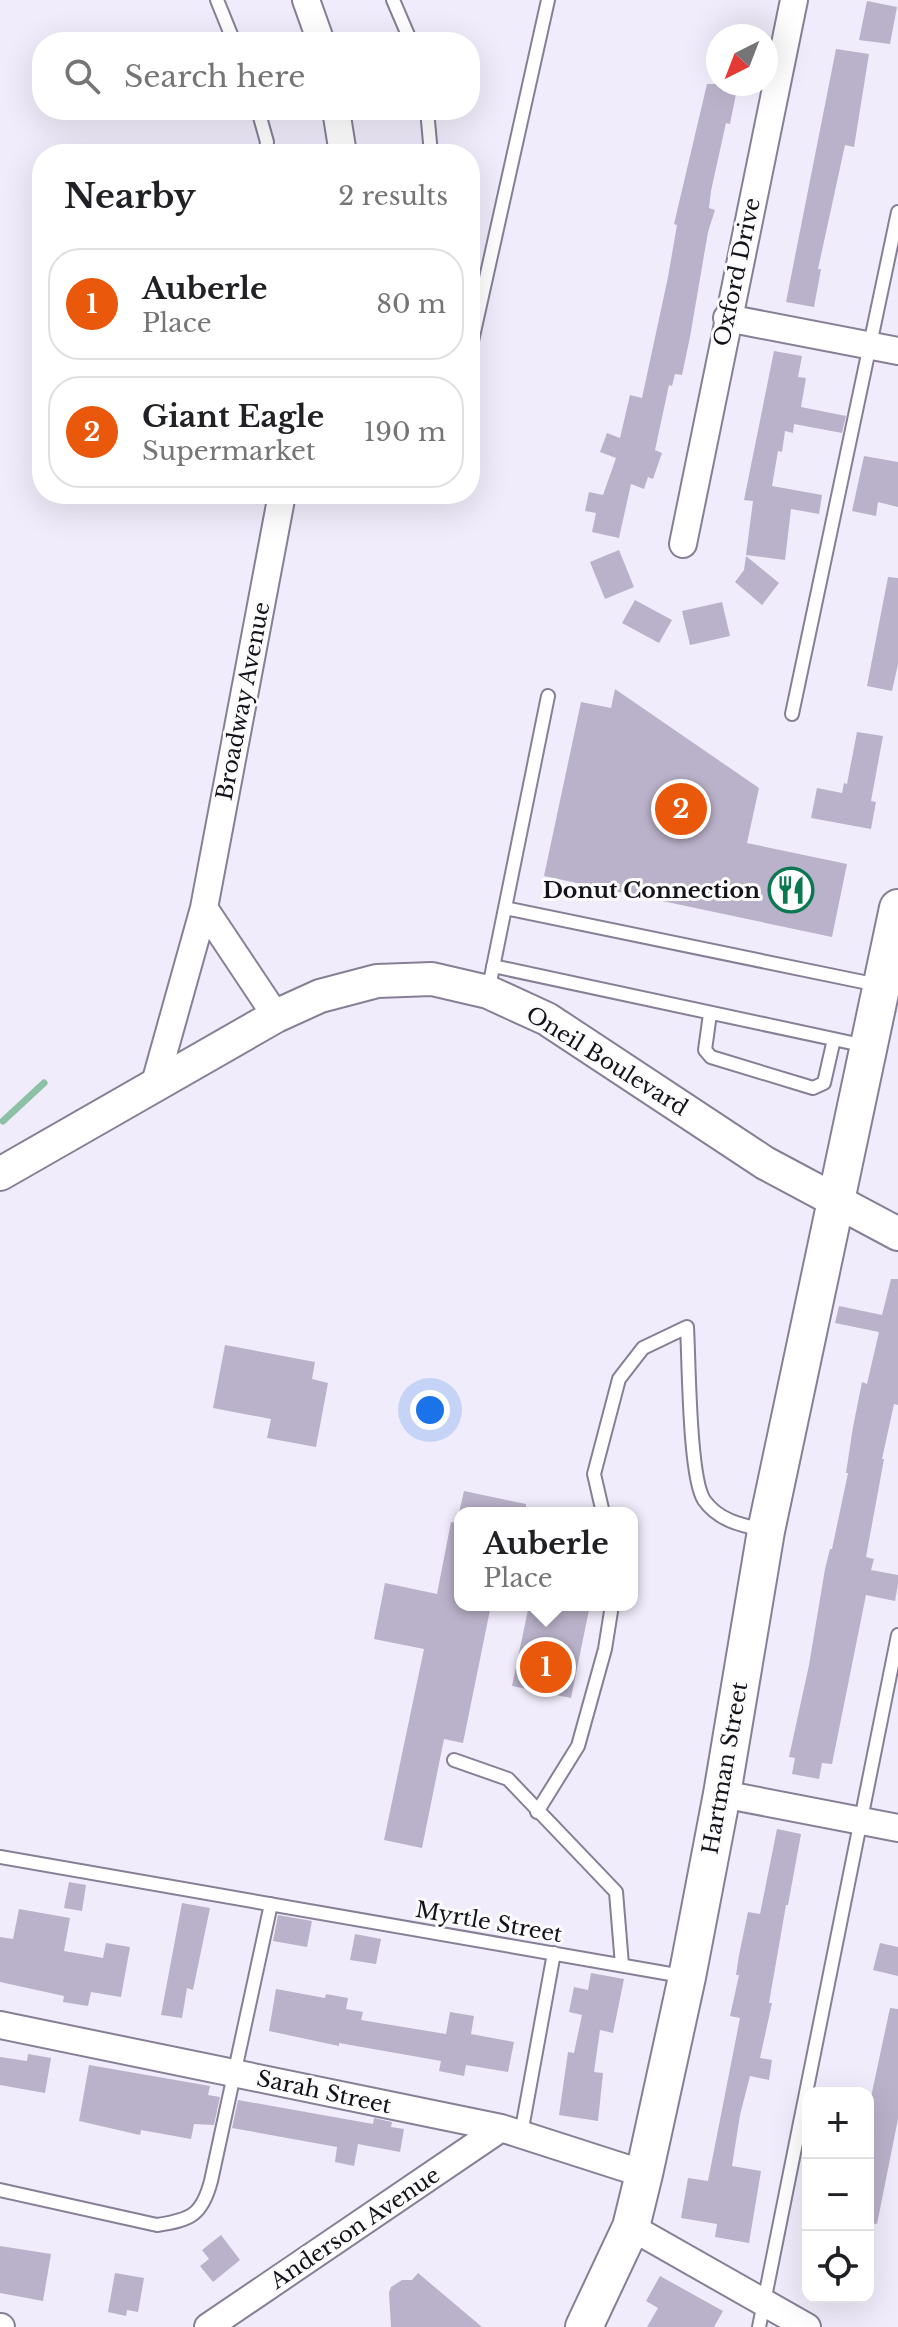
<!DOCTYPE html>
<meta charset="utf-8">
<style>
body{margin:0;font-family:"Libre Baskerville",serif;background:#f6f6f6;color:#202124}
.controls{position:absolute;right:24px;bottom:24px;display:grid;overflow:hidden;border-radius:16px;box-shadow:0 8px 32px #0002}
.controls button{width:72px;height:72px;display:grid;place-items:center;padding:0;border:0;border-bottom:2px solid #e0e0e0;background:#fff;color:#202124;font:40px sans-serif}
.compass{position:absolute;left:706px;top:24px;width:72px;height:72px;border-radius:50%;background:#fff;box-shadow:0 8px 32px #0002;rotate:222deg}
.you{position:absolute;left:430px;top:1410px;width:28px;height:28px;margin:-20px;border:6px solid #fff;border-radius:50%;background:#1a73e8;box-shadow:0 0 0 12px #1a73e833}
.badge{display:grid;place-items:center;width:52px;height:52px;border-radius:50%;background:#ea580c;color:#fff;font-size:26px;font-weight:700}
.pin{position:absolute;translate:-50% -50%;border:4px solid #fff;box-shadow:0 2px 8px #0006}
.popup{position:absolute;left:454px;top:1507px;width:184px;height:104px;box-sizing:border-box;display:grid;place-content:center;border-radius:16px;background:#fff;filter:drop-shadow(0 2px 6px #0005);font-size:26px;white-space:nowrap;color:#757577}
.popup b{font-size:30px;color:#202124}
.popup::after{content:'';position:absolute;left:50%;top:100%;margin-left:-16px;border:16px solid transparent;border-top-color:#fff}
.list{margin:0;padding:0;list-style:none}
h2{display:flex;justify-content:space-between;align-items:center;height:104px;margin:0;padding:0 32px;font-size:34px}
h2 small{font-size:26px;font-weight:400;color:#757577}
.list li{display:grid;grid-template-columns:52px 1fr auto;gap:24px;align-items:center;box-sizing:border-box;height:112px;margin:0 16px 16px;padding:0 16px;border:2px solid #e0e0e0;border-radius:32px}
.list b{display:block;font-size:30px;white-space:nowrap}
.list p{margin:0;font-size:26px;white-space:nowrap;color:#757577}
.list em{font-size:26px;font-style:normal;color:#757577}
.icon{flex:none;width:44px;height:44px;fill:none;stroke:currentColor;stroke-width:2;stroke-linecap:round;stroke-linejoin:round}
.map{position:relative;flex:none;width:898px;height:2327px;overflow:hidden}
.search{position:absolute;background:#fff;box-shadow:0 8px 32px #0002;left:32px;top:32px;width:448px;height:88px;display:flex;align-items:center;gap:20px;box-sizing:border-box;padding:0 28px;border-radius:32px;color:#757577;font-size:30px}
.panel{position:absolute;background:#fff;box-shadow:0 8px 32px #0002;left:32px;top:144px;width:448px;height:360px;border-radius:32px}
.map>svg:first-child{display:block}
</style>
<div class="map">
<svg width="898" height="2327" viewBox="0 0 898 2327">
<rect width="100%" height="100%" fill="#f1ecfb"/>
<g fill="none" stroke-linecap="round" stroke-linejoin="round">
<!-- stream -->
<path stroke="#8dc1a6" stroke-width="7" d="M3 1121 44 1083"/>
</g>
<!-- building -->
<path fill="#bab2ca" d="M867 1 897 7 890 44 859 40Z
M836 49 869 54 854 147 845 145 818 269H821L814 307 786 302Z
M707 84H738L730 124 726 123 711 191 709 208 715 210 708 232 690 337 682 375 675 374 672 386 669 385 655 450 662 453 653 479 648 477 644 489 631 484 619 538 592 532 596 513 585 511 589 492 603 495 616 458 600 452 607 433 620 438 630 395 642 398 668 277 677 225 674 224Z
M774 351 802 356 798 377 806 378 801 407 846 416 842 433 794 424 793 433 785 431 782 452 778 451 772 486 822 495 819 514 791 509 785 560 746 555 753 501 744 500Z
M864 456 898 462V507L878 502 876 516 852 511Z
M619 550 634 587 605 599 590 562Z
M746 556 779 583 762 605 735 582 744 570Z
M888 577 898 578V664L892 691 867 686Z
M635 600 672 620 659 643 622 623Z
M722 602 730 636 690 645 682 611Z
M615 689 759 788 747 843 847 864 832 937 544 876 581 702 611 708Z
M857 732 883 736 871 801 876 802 871 829 811 818 817 788 842 793 844 783 847 784Z
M891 1279H898V1405L894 1404 882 1459H884L866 1557 874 1559 871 1570 898 1575V1584L895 1601 866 1595 832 1764 822 1763 819 1779 792 1774 795 1758 789 1757 809 1665 825 1569 830 1549H832L848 1473H846L853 1427 862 1382 867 1384 879 1332 835 1323 839 1306 882 1315Z
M225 1345 315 1362 312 1379 328 1383 316 1447 267 1438 271 1419 213 1408Z
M464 1491 526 1504V1513H459Z
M451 1522 460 1523V1605H491L463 1743 444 1739 422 1848 384 1840 424 1649 374 1639 385 1583 437 1594Z
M529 1605H590L571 1698 512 1686Z
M777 1829 801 1834 788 1905H786L769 2003H772L760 2058 772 2060 769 2080 750 2076 740 2115 732 2166 761 2171 749 2243 715 2237 717 2224 681 2218 688 2178 708 2181 740 2018 730 2016 739 1975H736L739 1955 748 1912 760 1914Z
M69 1882 86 1885 82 1911 64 1908Z
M182 1903 210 1908 193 1990 187 1988 182 2018 161 2015Z
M19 1909 70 1918 64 1951 103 1958 106 1943 130 1947 121 1997 91 1992 88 2006 63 2002 64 1996 0 1982V1937L13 1939Z
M278 1915 312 1921 307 1947 273 1941Z
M355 1934 381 1939 376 1964 350 1960Z
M880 1943 898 1947V1976L873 1970Z
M591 1973 624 1979 613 2033 600 2030 594 2072 603 2073 598 2121 559 2115 568 2052 574 2053 582 2015 569 2012 574 1987 588 1990Z
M276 1989 325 1998 326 1994 348 1998 346 2009 363 2012 361 2020 446 2034 450 2012 474 2016 471 2034 514 2042 508 2072 466 2065 464 2076 439 2071 441 2061 339 2043V2046L269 2031Z
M890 2008 898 2009V2119L877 2224 868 2223V2111Z
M28 2054 51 2058 45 2093 0 2085V2057L27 2061Z
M89 2065 210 2086 208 2095 220 2097 214 2125 194 2124 191 2139 141 2130 140 2135 79 2121Z
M238 2100 373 2124 374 2118 392 2122 391 2127 404 2129 400 2152 358 2144 354 2166 335 2162 337 2147 232 2128Z
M221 2235 240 2260 213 2282 200 2266 209 2259 202 2250Z
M0 2246 51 2254 43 2301 0 2293Z
M115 2273 144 2278 138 2312 127 2310 126 2316 108 2312Z
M418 2273 482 2327H391L389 2293 391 2287 402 2280H412Z
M660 2276 723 2311 714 2327H647L658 2308 646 2301Z"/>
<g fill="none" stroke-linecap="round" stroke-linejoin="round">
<!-- service casing -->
<g stroke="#867f96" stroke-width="16">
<path id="service" d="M217 0 234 42
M393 0 411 42
M258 110 267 142 265 154
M427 110 431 154
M470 350 548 0
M792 714 898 212
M505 908 878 985
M493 966 866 1046
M488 992 548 696
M710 1014 705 1050 711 1057 813 1088 824 1083 834 1039
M603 1513 594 1474 619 1379 643 1348 687 1327C689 1360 689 1477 704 1500 718 1520 740 1525 763 1530
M454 1760 508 1779 616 1892 622 1965
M537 1812 578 1746 605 1649 612 1605
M0 1857 682 1976
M521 2134 554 1953
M0 2190 157 2225C191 2220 202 2215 211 2181L271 1904
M759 2327 898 1635"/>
</g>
<!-- minor casing -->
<g stroke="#867f96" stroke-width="30">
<path id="minor" d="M306 0 321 42
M336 110 343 154
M727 318 898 351
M683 544 794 0
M204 908 276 1016
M155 1083 204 908 282 494
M722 1794 898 1828
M0 2025 501 2128 644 2174
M631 2227 807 2327
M0 2327H1
M208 2327 501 2128"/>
</g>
<!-- tertiary casing -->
<g stroke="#867f96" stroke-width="36">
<path id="tertiary" d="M0 1174 276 1016 320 996 377 981 432 979 488 992 547 1019 765 1163 898 1234"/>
</g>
<!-- secondary casing -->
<g stroke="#867f96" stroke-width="40">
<path id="secondary" d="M584 2327 631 2227 644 2174 687 1977 722 1794 766 1531 898 908"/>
</g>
<!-- service -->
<use href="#service" stroke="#fff" stroke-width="12"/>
<!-- minor -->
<use href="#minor" stroke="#fff" stroke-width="26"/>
<!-- tertiary -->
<use href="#tertiary" stroke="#fff" stroke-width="32"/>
<!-- secondary -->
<use href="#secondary" stroke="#fff" stroke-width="36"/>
</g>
<!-- icons -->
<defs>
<g id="restaurant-ring" transform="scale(2.3)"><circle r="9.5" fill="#fcfcfc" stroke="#0c7852" stroke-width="1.5"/><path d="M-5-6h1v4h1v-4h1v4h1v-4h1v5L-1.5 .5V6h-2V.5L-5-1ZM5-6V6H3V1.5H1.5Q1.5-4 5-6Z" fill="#0c7852"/></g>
</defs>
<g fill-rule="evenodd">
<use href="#restaurant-ring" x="791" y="890"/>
</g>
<g text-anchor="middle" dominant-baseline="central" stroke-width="6" stroke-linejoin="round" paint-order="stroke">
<!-- street labels -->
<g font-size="22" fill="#15121b" stroke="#fcfcfc">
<text transform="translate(737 272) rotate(-78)">Oxford Drive</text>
<text transform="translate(243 701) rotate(-79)">Broadway Avenue</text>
<text transform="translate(607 1061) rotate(32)">Oneil Boulevard</text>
<text transform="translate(725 1768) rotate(-80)">Hartman Street</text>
<text transform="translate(489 1922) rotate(10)">Myrtle Street</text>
<text transform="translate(324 2092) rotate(12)">Sarah Street</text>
<text transform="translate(355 2228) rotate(-34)">Anderson Avenue</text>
</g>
<!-- poi labels -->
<g font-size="22" font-weight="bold" fill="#15121b" stroke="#fcfcfc" text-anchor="end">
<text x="760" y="890">Donut Connection</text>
</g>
</g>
</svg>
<div class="controls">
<button>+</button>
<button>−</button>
<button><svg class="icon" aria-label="locate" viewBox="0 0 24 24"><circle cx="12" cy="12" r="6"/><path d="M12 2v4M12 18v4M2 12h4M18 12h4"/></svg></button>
</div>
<svg class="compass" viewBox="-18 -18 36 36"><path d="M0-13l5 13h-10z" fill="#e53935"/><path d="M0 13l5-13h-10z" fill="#757577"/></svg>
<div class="you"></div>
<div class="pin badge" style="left:546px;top:1667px">1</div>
<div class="popup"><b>Auberle</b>Place</div>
<div class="pin badge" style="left:681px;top:809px">2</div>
<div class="search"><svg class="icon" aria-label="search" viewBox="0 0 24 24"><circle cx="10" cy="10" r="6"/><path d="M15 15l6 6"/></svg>Search here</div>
<section class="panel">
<h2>Nearby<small>2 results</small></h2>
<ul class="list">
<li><span class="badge">1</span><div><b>Auberle</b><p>Place</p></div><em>80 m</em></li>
<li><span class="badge">2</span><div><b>Giant Eagle</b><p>Supermarket</p></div><em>190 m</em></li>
</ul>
</section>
</div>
